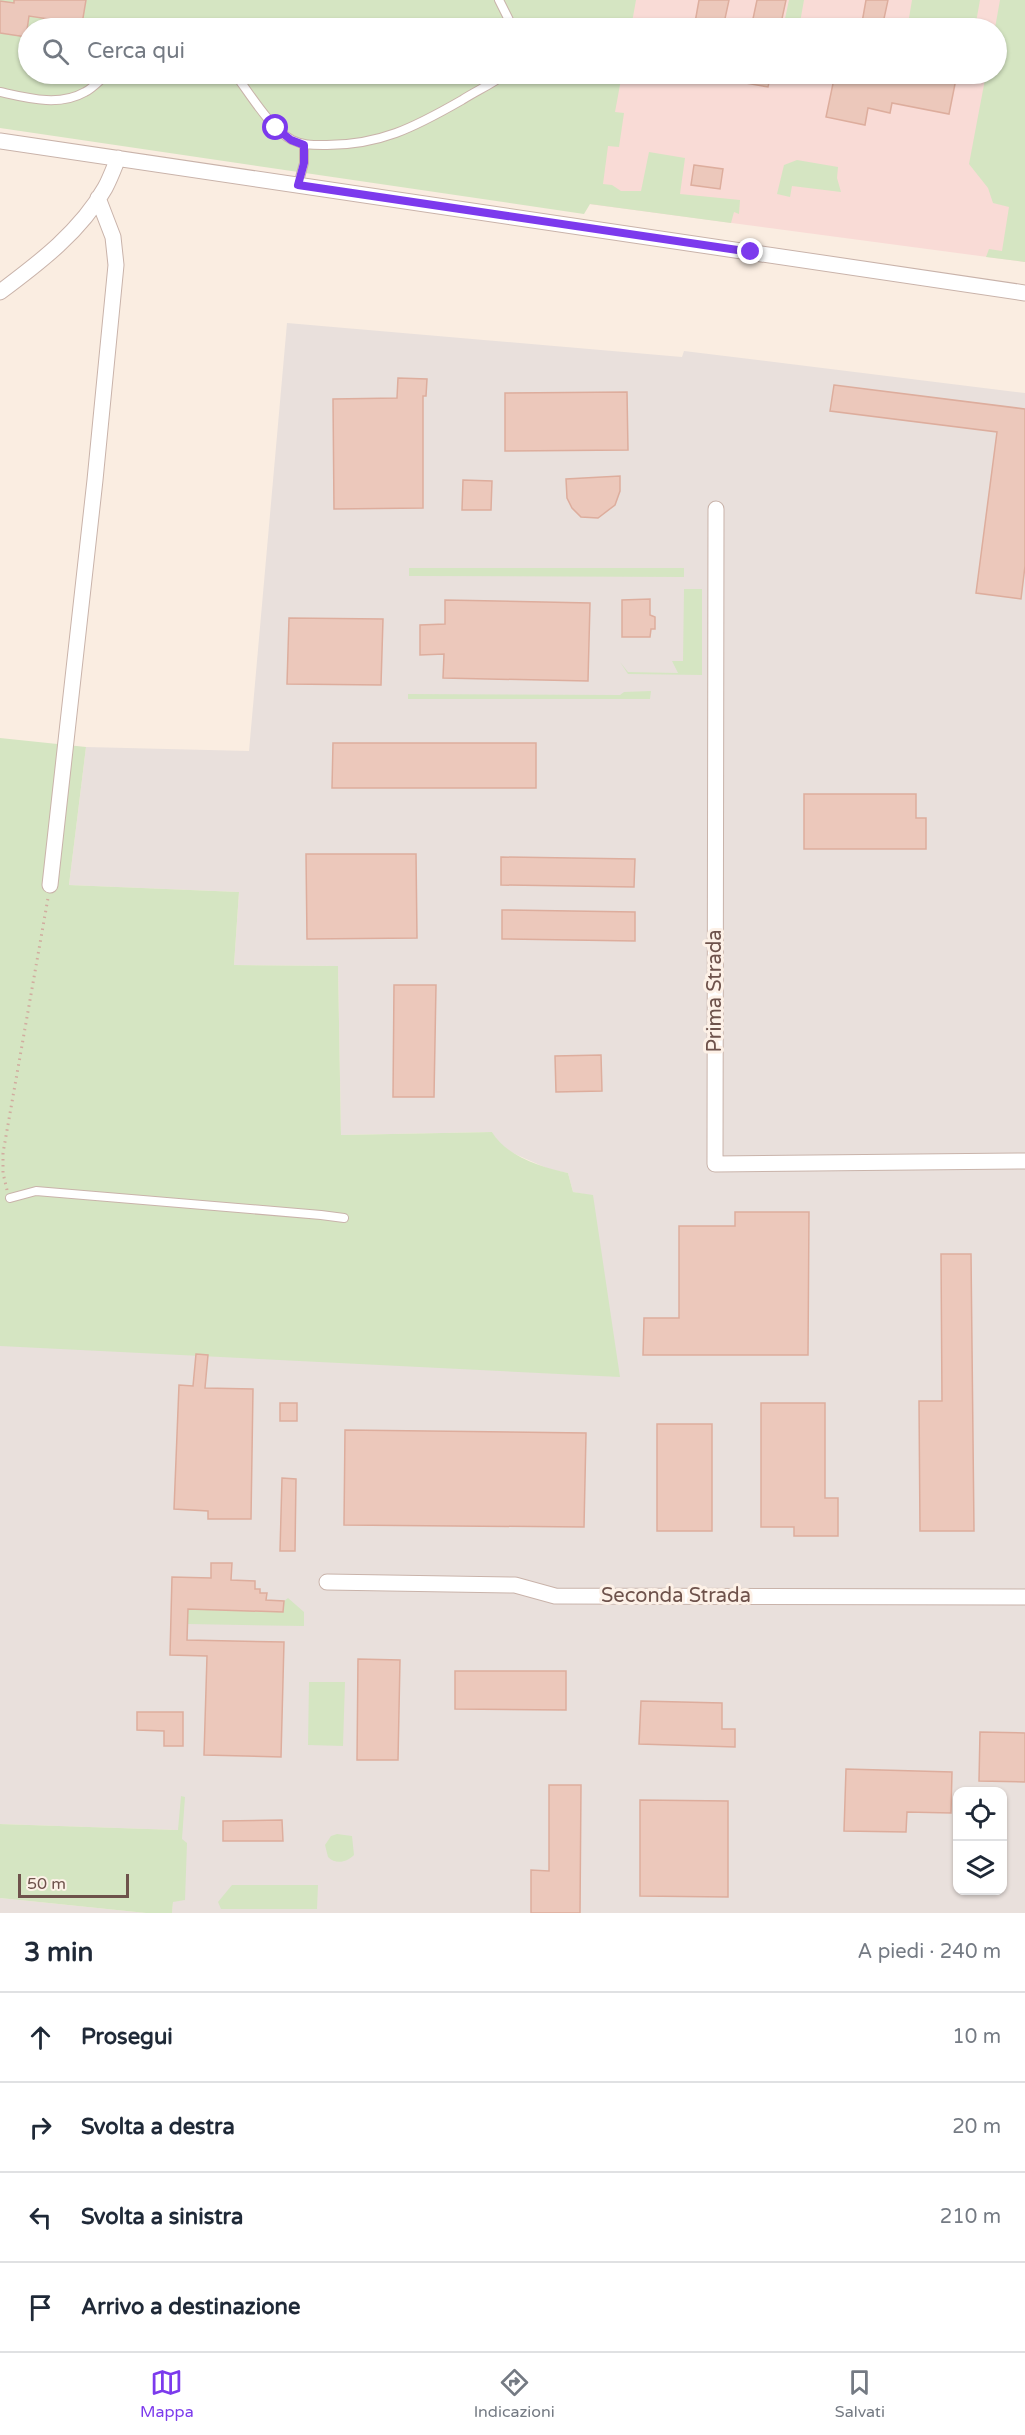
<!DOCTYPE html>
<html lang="it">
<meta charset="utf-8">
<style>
body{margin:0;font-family:"Varela Round",sans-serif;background:#f6f6f7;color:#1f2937}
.controls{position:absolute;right:18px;bottom:18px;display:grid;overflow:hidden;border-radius:12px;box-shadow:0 2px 4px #0004}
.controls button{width:54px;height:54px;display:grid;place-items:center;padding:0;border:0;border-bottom:2px solid #e0e1e3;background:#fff;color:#1f2937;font:30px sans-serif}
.scale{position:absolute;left:18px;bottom:15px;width:111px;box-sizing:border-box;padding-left:6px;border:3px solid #6e524b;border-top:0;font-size:16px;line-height:21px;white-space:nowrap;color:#6e524b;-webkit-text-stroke:4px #fdf1e7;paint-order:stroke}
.stop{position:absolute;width:18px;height:18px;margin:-14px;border:4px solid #7c3aed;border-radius:50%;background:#fff}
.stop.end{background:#7c3aed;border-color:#fff;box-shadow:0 2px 6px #0008}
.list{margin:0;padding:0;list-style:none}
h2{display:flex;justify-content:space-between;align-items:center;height:78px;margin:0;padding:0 24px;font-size:26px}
h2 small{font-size:20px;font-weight:400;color:#747a83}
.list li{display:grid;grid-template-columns:39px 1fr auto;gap:18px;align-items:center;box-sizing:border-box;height:90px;padding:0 24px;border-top:2px solid #e0e1e3}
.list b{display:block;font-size:22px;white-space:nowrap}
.list em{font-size:20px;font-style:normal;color:#747a83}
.icon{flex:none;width:33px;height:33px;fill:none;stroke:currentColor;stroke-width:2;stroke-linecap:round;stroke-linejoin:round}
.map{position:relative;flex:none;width:1025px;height:1913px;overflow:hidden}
.search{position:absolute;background:#fff;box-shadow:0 2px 4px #0004;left:18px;right:18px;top:18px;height:66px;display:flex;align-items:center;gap:15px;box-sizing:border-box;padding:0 21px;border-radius:33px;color:#747a83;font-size:22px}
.sheet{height:438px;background:#fff}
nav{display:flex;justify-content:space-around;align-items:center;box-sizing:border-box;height:84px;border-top:2px solid #e0e1e3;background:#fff;font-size:16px;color:#747a83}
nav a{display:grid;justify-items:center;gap:3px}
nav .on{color:#7c3aed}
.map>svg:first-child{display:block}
</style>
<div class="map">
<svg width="1025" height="1913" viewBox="0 0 1025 1913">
<rect width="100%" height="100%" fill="#faede1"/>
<!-- commercial -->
<path fill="#f9dbd6" d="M627 0H1007L996 28H621Z
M613 74H994L1025 262 589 204Z"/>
<!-- industrial -->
<path fill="#e9e0dc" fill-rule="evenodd" d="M287 323 682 357 684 351 1025 393V1913H172L178 1830 0 1824V1346L593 1196 573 1192 568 1173 551 1170 515 1154 499 1144 492 1132 341 1135 338 966 234 965 239 892 69 885 86 747 249 751ZM958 1792H1002V1890H958Z
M0 1898 146 1913H0Z"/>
<!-- green -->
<path fill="#d5e5c2" d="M0 0H636L631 28H28V74H622L615 112 624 113 619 147 608 146 603 184 612 185 621 191H641L649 152 685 158 680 194 740 200 739 214 734 212 731 223 590 204 584 214 0 128Z
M789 0H804L799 28H783Z
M912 0H980L975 28H930L908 24Z
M1000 0H1025V262L986 257 989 249 1002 251 1009 207 993 203 988 188 969 164 986 74H996V28H995Z
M797 160 838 167 837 178 841 192 792 186 790 197 777 194 784 165Z
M409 568H684V577L409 576Z
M684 589H702V675L628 674 620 662 628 672 678 673 672 661H683Z
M651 691 650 699H408V694L620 695 624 692Z
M0 738 86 747 69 885 239 892 234 965 338 966 341 1135 492 1132C507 1157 541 1167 568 1173L573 1192 593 1195 620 1377 0 1346Z
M188 1595 210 1610 283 1612 284 1601 288 1598 304 1612V1626L187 1624Z
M309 1682H345L343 1746 308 1745Z
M181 1796 185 1797 182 1839 187 1843 185 1900 173 1902 172 1913H146L0 1898V1824L178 1830Z
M337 1834 352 1836 354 1855C347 1862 336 1865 328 1857L325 1845 331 1836Z
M232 1885H318L317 1909H221L218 1902Z"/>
<!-- building -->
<path fill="#ecc8bb" stroke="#ddad9d" stroke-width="1.5" d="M14 0H86L82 24 29 16 26 37 0 33V1L14 3Z
M699 0H729L723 28H694Z
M757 0H786L780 28H751Z
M866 0H888L882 28H861Z
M729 74H771L768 87 728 80Z
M835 74H957L949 114 892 103 890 113 868 108 865 125 826 117Z
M694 165 723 169 720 189 691 185Z
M398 378 427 379 426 396H423V508L334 509 333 399 397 398Z
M834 385 1025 409V566L1021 599 976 593 997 432 830 411Z
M627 392 628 450 505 451V393Z
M620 476V491L615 505 598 518 581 517 572 508 567 498 566 479Z
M463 480 492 481 491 510H462Z
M650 599V615L655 617V629H651L650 637H622V600Z
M445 600 590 603 588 681 443 678 444 654 420 655V625L445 624Z
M289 618 383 619 381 685 287 684Z
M333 743H536V788H332Z
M804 794H916V818H926V849H804Z
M306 854H416L417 938 307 939Z
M501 857 635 859 634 887 501 885Z
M502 910 635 912V941L502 939Z
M394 985H436L434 1097H393Z
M601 1055 602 1091 556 1092 555 1056Z
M735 1212H809L808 1355H643L644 1318H679V1226H735Z
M941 1254H971L974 1531H920L919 1401H942Z
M196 1354 208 1355 205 1388 253 1389 251 1519H208V1511L174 1509 179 1385 193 1386Z
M280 1403H297V1421H280Z
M761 1403H825V1498H838V1536H794V1527H761Z
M657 1424H712V1531H657Z
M345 1430 586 1433 584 1527 344 1525Z
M282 1478 296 1479 295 1551H280Z
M211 1563H232L231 1580 255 1581V1589H260V1593H267L266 1600 284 1601 283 1612 188 1609 187 1640 284 1642 281 1757 204 1755 207 1656 170 1655 172 1577 211 1578Z
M358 1659 400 1660 398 1760H357Z
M455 1671H566V1710L455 1709Z
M641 1701 722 1703V1729H735V1747L639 1744Z
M137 1712H183V1746H164V1731L137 1730Z
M980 1732 1025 1733V1782L979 1781Z
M846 1769 952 1772 951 1813 907 1812 906 1832 844 1831Z
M549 1785H581L580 1913H531V1870L549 1871Z
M640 1800 728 1801V1897L640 1896Z
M282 1820 283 1841H223V1821Z"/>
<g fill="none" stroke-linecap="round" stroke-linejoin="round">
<!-- service casing -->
<g stroke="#c9b3aa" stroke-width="10">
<path id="service" d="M499 0 513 28
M235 74C250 94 270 128 292 140 302 145 312 145 323 145 379 146 415 127 462 100 476 91 492 84 505 74
M0 92C27 98 59 107 85 92 93 88 100 80 107 74
M298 185 304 163V145
M10 1198 36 1191 321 1215 344 1218"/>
</g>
<!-- minor casing -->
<g stroke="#c9b3aa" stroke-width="17">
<path id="minor" d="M0 141 1025 293
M0 292C39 263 81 231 105 188 110 179 114 168 118 158
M716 509 715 1164 1025 1161
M50 885 95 480 116 265 113 237 98 198
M327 1582 515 1585 555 1596 1025 1597"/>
</g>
<!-- path -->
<path stroke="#d1ac9f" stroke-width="3" stroke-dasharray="1.5 4.5" stroke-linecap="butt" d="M7 1190 3 1173V1153L48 898"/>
<!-- service -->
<use href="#service" stroke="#fff" stroke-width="8"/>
<!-- minor -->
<use href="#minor" stroke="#fff" stroke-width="15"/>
</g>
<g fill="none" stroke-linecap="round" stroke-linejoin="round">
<!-- route -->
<path stroke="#7c3aed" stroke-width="8" d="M276 128 291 140 304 145V163L298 185 751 252"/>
</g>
<g text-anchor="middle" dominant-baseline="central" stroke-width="6" stroke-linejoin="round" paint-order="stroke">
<!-- street labels -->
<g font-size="20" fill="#6e524b" stroke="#fdf1e7">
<text transform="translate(715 991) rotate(-90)">Prima Strada</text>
<text x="676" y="1596">Seconda Strada</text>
</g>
</g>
</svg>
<div class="controls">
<button><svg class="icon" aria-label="locate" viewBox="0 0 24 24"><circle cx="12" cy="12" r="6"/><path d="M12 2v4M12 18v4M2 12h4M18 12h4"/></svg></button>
<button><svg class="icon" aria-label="layers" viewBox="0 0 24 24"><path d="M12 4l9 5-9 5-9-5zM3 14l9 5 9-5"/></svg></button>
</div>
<div class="scale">50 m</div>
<div class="stop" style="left:276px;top:128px"></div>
<div class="stop end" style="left:751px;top:252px"></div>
<div class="search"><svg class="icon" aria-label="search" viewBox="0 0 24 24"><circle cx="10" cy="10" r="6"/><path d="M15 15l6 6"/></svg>Cerca qui</div>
</div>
<section class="sheet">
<h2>3 min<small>A piedi · 240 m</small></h2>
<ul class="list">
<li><svg class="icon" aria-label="ahead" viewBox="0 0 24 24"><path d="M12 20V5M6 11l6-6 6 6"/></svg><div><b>Prosegui</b></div><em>10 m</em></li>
<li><svg class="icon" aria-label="right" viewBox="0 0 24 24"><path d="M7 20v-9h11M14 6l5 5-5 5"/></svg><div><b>Svolta a destra</b></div><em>20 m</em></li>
<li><svg class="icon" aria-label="left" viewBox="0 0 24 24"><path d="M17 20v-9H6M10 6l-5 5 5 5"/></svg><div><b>Svolta a sinistra</b></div><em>210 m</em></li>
<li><svg class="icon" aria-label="arrive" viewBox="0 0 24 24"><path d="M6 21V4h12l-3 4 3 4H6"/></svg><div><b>Arrivo a destinazione</b></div></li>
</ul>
</section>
<nav>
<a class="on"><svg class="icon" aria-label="map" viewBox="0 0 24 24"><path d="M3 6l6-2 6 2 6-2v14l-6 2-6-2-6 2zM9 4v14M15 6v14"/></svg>Mappa</a>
<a><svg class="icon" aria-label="directions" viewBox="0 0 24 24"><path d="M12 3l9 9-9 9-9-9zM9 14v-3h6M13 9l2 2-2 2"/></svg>Indicazioni</a>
<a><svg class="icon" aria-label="saved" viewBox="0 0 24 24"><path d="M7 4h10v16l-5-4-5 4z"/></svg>Salvati</a>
</nav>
